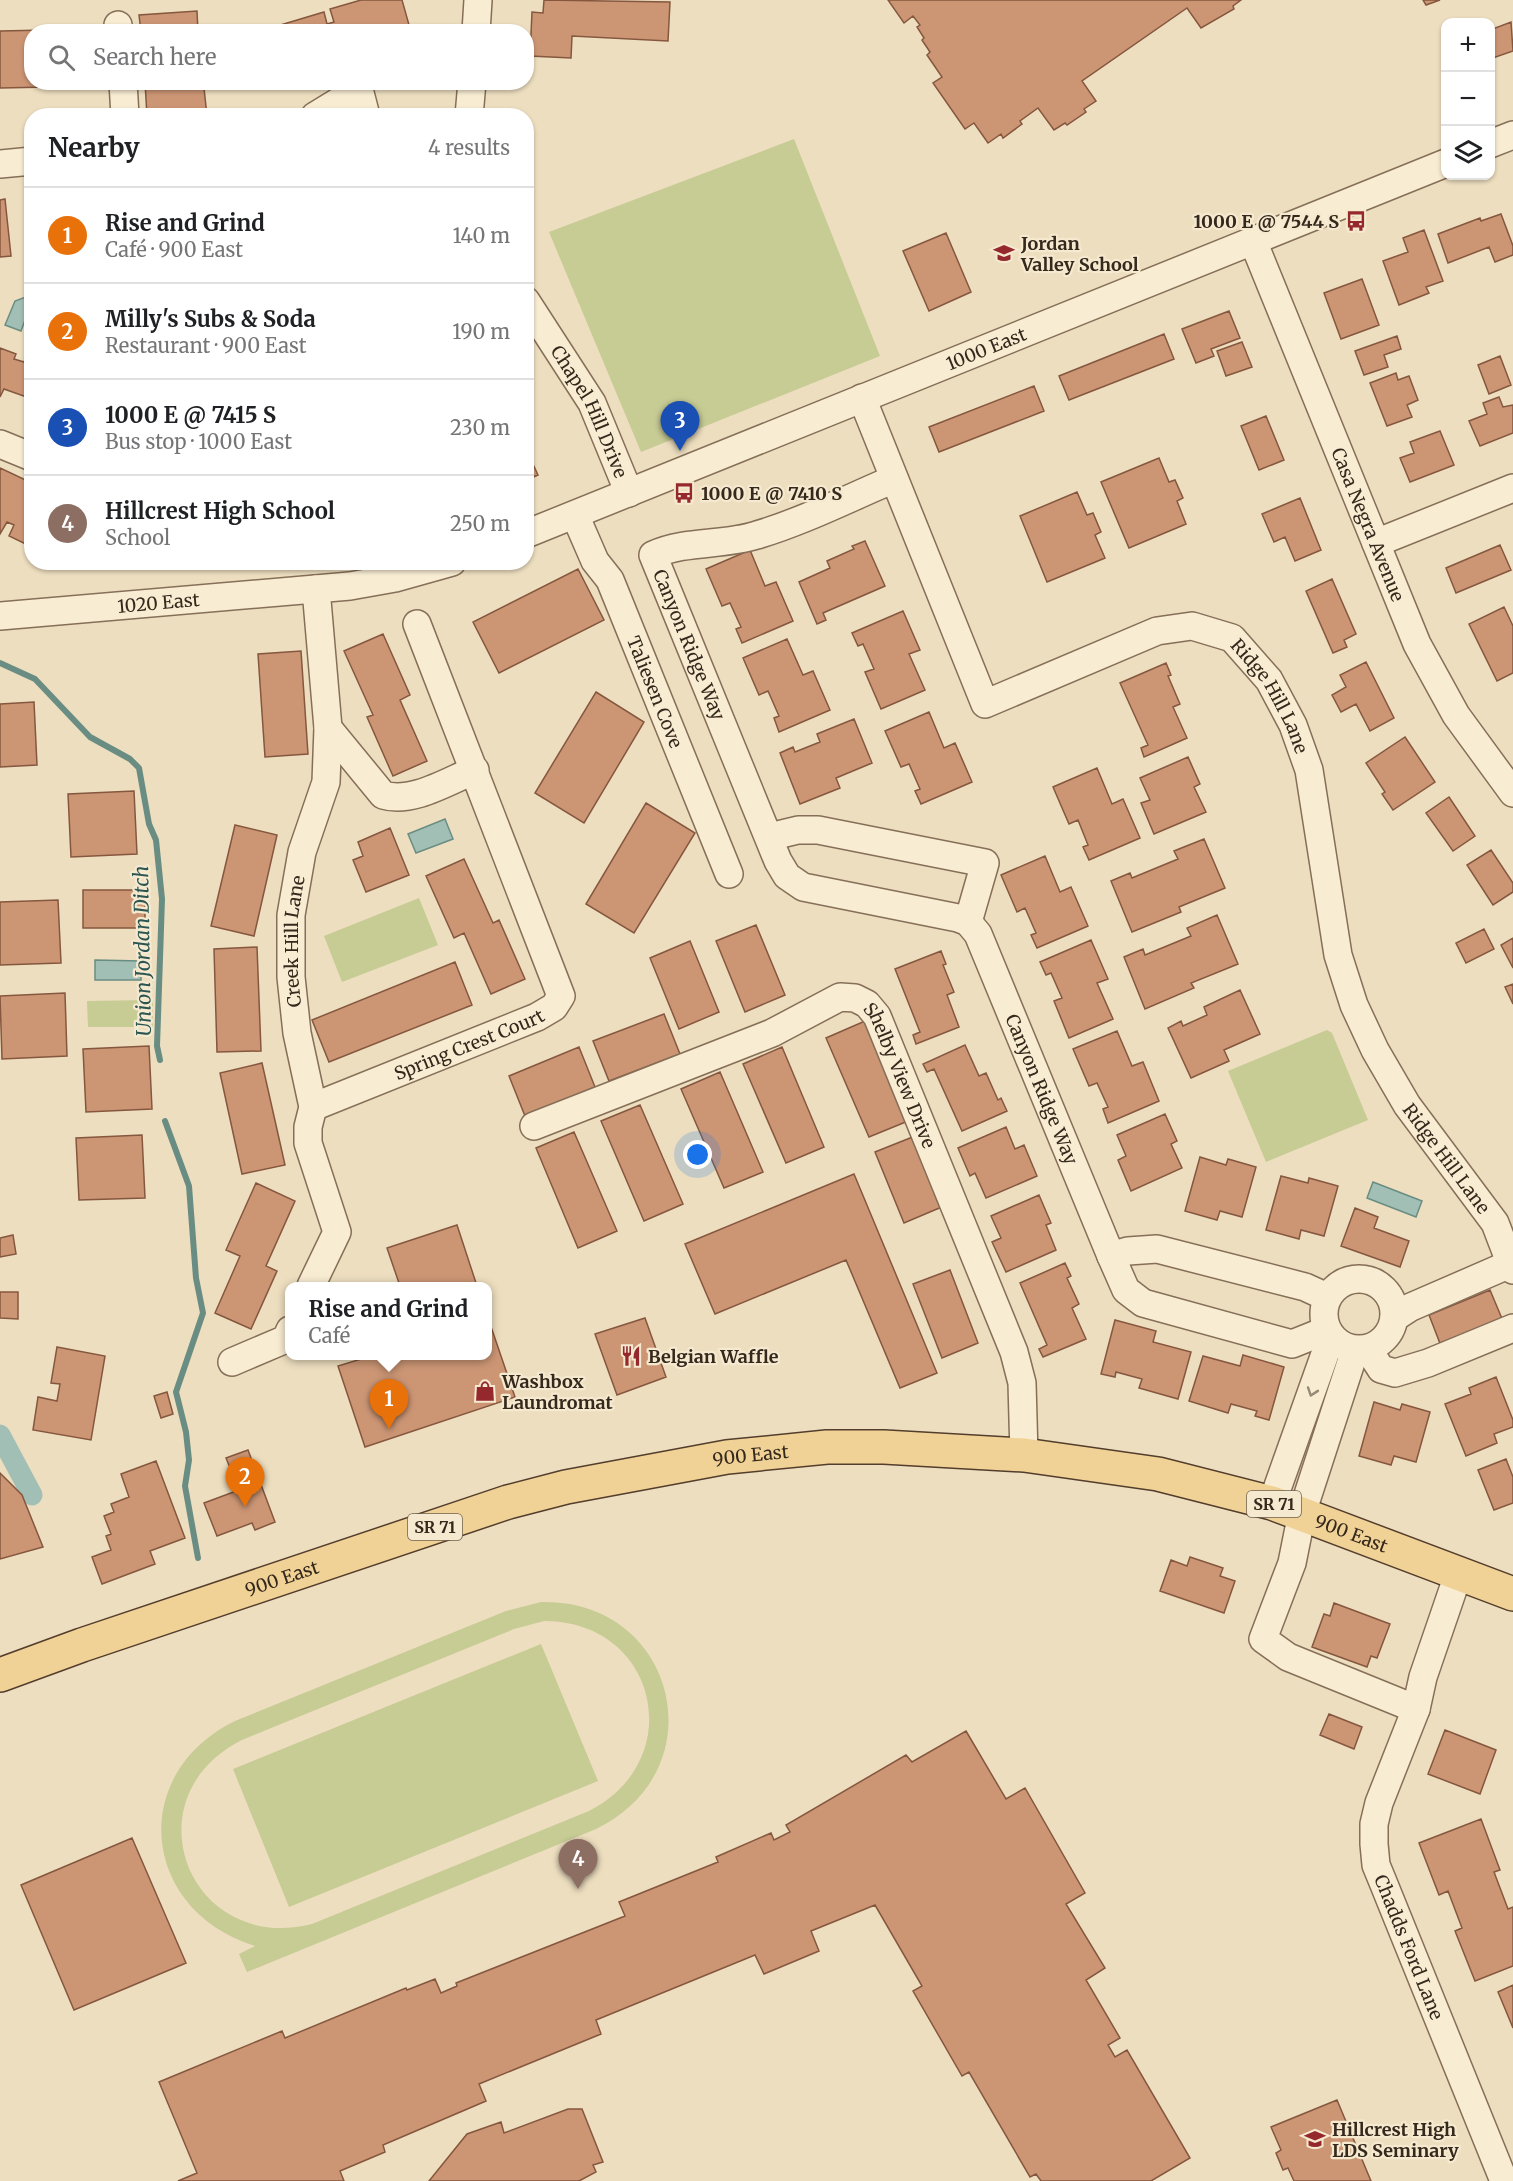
<!DOCTYPE html>
<meta charset="utf-8">
<style>
body{margin:0;font-family:Merriweather,serif;background:#f6f6f6;color:#202124}
.controls{position:absolute;right:18px;top:18px;display:grid;overflow:hidden;border-radius:12px;box-shadow:0 2px 4px #0004}
.controls button{width:54px;height:54px;display:grid;place-items:center;padding:0;border:0;border-bottom:2px solid #e0e0e0;background:#fff;color:#202124;font:30px sans-serif}
.you{position:absolute;left:698px;top:1155px;width:21px;height:21px;margin:-15px;border:4px solid #fff;border-radius:50%;background:#1a73e8;box-shadow:0 0 0 9px #1a73e833}
.badge{display:grid;place-items:center;width:39px;height:39px;border-radius:50%;background:#95282d;color:#fff;font-size:20px;font-weight:700}
.pin{position:absolute;translate:-50% -50px;filter:drop-shadow(0 2px 3px #0008)}
.pin::after{content:'';position:absolute;top:32px;width:21px;height:18px;background:inherit;clip-path:polygon(0 0,100% 0,50% 100%)}
.popup{position:absolute;left:285px;top:1282px;width:207px;height:78px;box-sizing:border-box;display:grid;place-content:center;border-radius:12px;background:#fff;filter:drop-shadow(0 2px 4px #0005);font-size:20px;white-space:nowrap;color:#757577}
.popup b{font-size:22px;color:#202124}
.popup::after{content:'';position:absolute;left:50%;top:100%;margin-left:-12px;border:12px solid transparent;border-top-color:#fff}
.list{margin:0;padding:0;list-style:none}
h2{display:flex;justify-content:space-between;align-items:center;height:78px;margin:0;padding:0 24px;font-size:26px}
h2 small{font-size:20px;font-weight:400;color:#757577}
.list li{display:grid;grid-template-columns:39px 1fr auto;gap:18px;align-items:center;box-sizing:border-box;height:96px;padding:0 24px;border-top:2px solid #e0e0e0}
.list b{display:block;font-size:22px;white-space:nowrap}
.list p{margin:0;font-size:20px;white-space:nowrap;color:#757577}
.list em{font-size:20px;font-style:normal;color:#757577}
.icon{flex:none;width:33px;height:33px;fill:none;stroke:currentColor;stroke-width:2;stroke-linecap:round;stroke-linejoin:round}
.map{position:relative;flex:none;width:1513px;height:2181px;overflow:hidden}
.search{position:absolute;background:#fff;box-shadow:0 2px 4px #0004;left:24px;top:24px;width:510px;height:66px;display:flex;align-items:center;gap:15px;box-sizing:border-box;padding:0 21px;border-radius:24px;color:#757577;font-size:22px}
.panel{position:absolute;background:#fff;box-shadow:0 2px 4px #0004;left:24px;top:108px;width:510px;height:462px;border-radius:24px}
.map>svg:first-child{display:block}
</style>
<div class="map">
<svg width="1513" height="2181" viewBox="0 0 1513 2181">
<rect width="100%" height="100%" fill="#eddebf"/>
<!-- green -->
<path fill="#c7cb94" fill-rule="evenodd" d="M794 139 880 356 641 452 549 232Z
M419 898 438 945 342 982 324 936Z
M153 1000V1027H88L87 1001Z
M1327 1030 1332 1033 1368 1120 1266 1162 1228 1071Z
M541 1602C677 1599 718 1770 596 1829L247 1972 239 1954 255 1946C141 1911 127 1774 235 1721L506 1611ZM544 1621C658 1621 689 1760 589 1811L312 1924C188 1955 128 1797 242 1740L514 1629Z
M541 1644 598 1781 289 1907 233 1769Z"/>
<!-- water -->
<path fill="#a2bfb6" stroke="#6a8d83" stroke-width="1.5" d="M31 295V313L27 315 21 331 5 325 15 301Z
M445 819 453 839 416 853 408 834Z
M95 960 141 961V980H95Z
M1373 1182 1422 1201 1416 1217 1367 1198Z"/>
<g fill="none" stroke-linecap="round" stroke-linejoin="round">
<!-- stream -->
<path stroke="#6a8d83" stroke-width="6" d="M0 663 35 679 90 737 130 759 139 768 149 824 156 840 162 899 157 1046 160 1060
M165 1121 189 1186 196 1278 203 1313 176 1392 186 1432 189 1460 185 1486 198 1558"/>
<!-- canal -->
<path stroke="#a2bfb6" stroke-width="21" d="M0 1435 32 1495"/>
</g>
<!-- building -->
<path fill="#cc9675" stroke="#85573e" stroke-width="1.5" d="M361 0H402L411 32H257L324 12 327 24 334 22 330 9Z
M544 0 670 2 668 41 572 36 571 58 530 56 532 12 543 13Z
M888 0H1241L1233 6 1234 9 1201 28 1187 8 1082 81 1096 101 1084 109 1086 112 1067 125 1065 123 1054 130 1038 108 1020 121 1022 124 1003 138 1001 134 988 143 974 123 965 129 933 83 942 77 927 55 930 52 922 40 924 38 917 27 920 25 913 16 904 23Z
M1423 0H1440L1426 5Z
M197 11 198 32H141L139 15Z
M1511 22 1513 51 1490 59V30Z
M93 29V32H32V82H94L95 86 0 88V31Z
M145 82H190L191 89 204 88 207 116H147Z
M5 199 11 256 0 257V200Z
M1501 214 1513 246V255L1495 262 1489 247 1448 263 1438 234 1480 218 1481 221Z
M1424 230 1443 281 1426 287 1429 293 1399 305 1383 261 1408 252 1403 238Z
M946 233 971 292 929 311 903 251Z
M1362 279 1379 325 1341 339 1324 293Z
M1229 311 1240 338 1211 349 1214 356 1196 363 1182 329Z
M1164 334 1174 359 1069 400 1059 376Z
M1397 336 1401 349 1384 355 1388 367 1364 375 1355 351Z
M1242 342 1252 367 1226 376 1217 351Z
M0 348 16 354 14 359 24 362 28 352 32 353V399L4 389 0 397Z
M1500 356 1511 385 1489 394 1478 365Z
M1396 373 1398 380 1409 376 1418 400 1407 405 1412 417 1387 426 1370 383Z
M1034 386 1044 411 939 452 929 427Z
M1499 397 1503 407 1513 405V433L1480 446 1469 421 1487 414 1483 403Z
M1266 416 1284 460 1259 470 1241 426Z
M1440 431 1454 465 1410 482 1400 458 1414 453 1410 442Z
M526 449 538 475 526 480Z
M1159 458 1169 482 1175 480 1183 498 1177 501 1186 524 1129 548 1101 482Z
M0 468 32 483V547L9 536 14 525 7 522 0 534Z
M1077 492 1087 515 1093 513 1101 532 1095 535 1105 558 1047 582 1020 516Z
M1300 498 1321 550 1295 561 1285 537 1274 542 1262 514Z
M865 541 885 586 823 613 826 620 817 624 799 582 830 568 827 561 854 549 852 546Z
M1500 545 1511 570 1456 593 1446 568Z
M750 550 765 586 776 582 793 621 742 643 736 629 741 627 730 603 722 606 706 569Z
M578 569 604 620 499 673 473 622Z
M1332 579 1356 634 1344 640 1347 647 1333 653 1306 591Z
M1504 607 1513 626V673L1497 681 1469 624Z
M903 611 920 650 909 654 925 690 881 709 865 672 874 669 863 644 858 646 852 633Z
M383 634 410 695 400 700 427 761 393 776 367 717 373 715 344 651Z
M787 639 803 675 813 671 830 710 779 732 774 718 779 716 768 691 759 695 743 658Z
M301 651 308 754 265 757 258 654Z
M1366 662 1394 718 1370 731 1356 704 1341 712 1332 695 1346 687 1340 675Z
M1166 663 1171 675 1168 676 1180 704 1173 707 1187 738 1144 757 1141 748 1148 745 1120 683Z
M596 692 644 722 584 823 535 793Z
M34 702 37 765 0 767V704Z
M929 712 944 748 955 743 972 782 921 804 915 791 920 789 909 764 901 767 885 731Z
M854 719 872 763 836 778 840 788 800 804 780 753 793 747 795 752 820 742 817 734Z
M1405 737 1435 782 1393 810 1382 794 1385 792 1366 763Z
M1188 757 1200 784 1194 787 1206 812 1154 834 1141 803 1150 800 1140 778Z
M1097 768 1112 804 1123 799 1140 838 1089 860 1083 847 1088 845 1078 820 1069 824 1053 787Z
M134 791 137 854 71 857 68 794Z
M1449 797 1475 836 1453 851 1426 813Z
M646 803 695 833 634 933 586 904Z
M235 825 277 835 254 936 211 926Z
M390 828 409 875 366 892 353 860 363 856 358 842Z
M1204 839 1225 888 1179 907 1181 912 1132 932 1111 881 1130 873 1132 878 1178 859 1174 851Z
M1491 850 1513 883V892L1493 905 1467 865Z
M1045 856 1060 892 1071 887 1088 926 1037 948 1031 935 1036 933 1025 908 1017 912 1001 875Z
M464 859 493 923 499 920 525 979 491 994 464 933 454 938 426 876Z
M83 890H145V928H83Z
M58 900 61 963 0 965V902Z
M1217 915 1238 964 1191 983 1194 988 1145 1009 1124 957 1143 949 1145 955 1191 936 1187 928Z
M756 925 785 995 745 1012 716 941Z
M1484 929 1494 949 1466 963 1456 943Z
M1513 938V968L1501 945Z
M1091 940 1108 979 1097 983 1113 1019 1069 1038 1054 1001 1062 998 1051 973 1046 975 1040 962Z
M690 941 719 1012 679 1029 650 958Z
M257 947 261 1051 217 1052 214 949Z
M941 951 946 964 943 965 954 992 947 995 959 1027 916 1044 913 1035 920 1032 895 969Z
M455 962 472 1005 329 1062 312 1020Z
M1513 984V1004L1505 987Z
M1240 990 1260 1034 1224 1050 1229 1061 1191 1078 1168 1028 1181 1021 1183 1026 1207 1015 1204 1007Z
M65 993 67 1056 2 1059 0 996Z
M664 1014 680 1054 609 1081 593 1041Z
M865 1021 908 1121 869 1137 826 1038Z
M1117 1031 1132 1066 1143 1062 1159 1101 1108 1123 1103 1109 1108 1107 1097 1083 1089 1086 1073 1049Z
M965 1045 979 1076 986 1073 998 1100 1001 1098 1007 1111 962 1131 934 1069 927 1072 923 1064Z
M149 1046 152 1109 86 1112 83 1049Z
M579 1047 595 1087 525 1116 509 1076Z
M782 1047 824 1147 786 1163 743 1064Z
M262 1063 285 1165 242 1174 220 1073Z
M720 1072 763 1172 724 1188 681 1089Z
M640 1105 683 1204 644 1221 601 1121Z
M1165 1114 1177 1141 1171 1144 1182 1168 1131 1191 1118 1160 1126 1156 1117 1135Z
M1006 1127 1015 1149 1024 1145 1037 1176 986 1198 975 1173 970 1176 958 1148Z
M574 1132 617 1231 578 1248 536 1148Z
M142 1135 145 1198 79 1200 76 1138Z
M915 1136 944 1206 904 1223 875 1152Z
M1200 1157 1226 1165 1228 1159 1256 1167 1242 1217 1220 1211 1217 1220 1185 1211Z
M854 1174 937 1373 900 1388 846 1260 715 1314 685 1244Z
M1281 1176 1308 1183 1309 1178 1338 1186 1324 1236 1301 1230 1299 1239 1266 1230Z
M256 1183 295 1201 266 1266 277 1271 251 1329 215 1313 240 1256 226 1250Z
M1039 1195 1051 1223 1046 1225 1056 1250 1006 1272 992 1242 1001 1238 991 1216Z
M1355 1208 1378 1217 1374 1228 1409 1241 1400 1267 1341 1246Z
M457 1225 477 1286H400L387 1248Z
M13 1235 16 1254 0 1257V1238Z
M1065 1263 1071 1276 1067 1278 1079 1304 1072 1308 1086 1339 1043 1357 1039 1349 1047 1345 1020 1283Z
M950 1270 978 1343 942 1358 913 1284Z
M1490 1290 1503 1321 1441 1346 1429 1315Z
M0 1292H18V1319L0 1318Z
M488 1318 515 1397 365 1447 338 1366 371 1356H488Z
M645 1318 666 1377 617 1395 595 1334Z
M1115 1320 1156 1331 1153 1342 1191 1352 1178 1399 1139 1388 1142 1379 1116 1372 1115 1377 1101 1374Z
M57 1347 105 1356 91 1440 33 1430 38 1397 57 1401 60 1384 51 1383Z
M1243 1355 1284 1367 1269 1420 1255 1416 1257 1411 1231 1404 1228 1413 1189 1401 1203 1356 1240 1366Z
M1496 1377 1513 1420V1427L1494 1434 1497 1443 1466 1456 1445 1404 1471 1394 1469 1388Z
M167 1392 173 1414 161 1418 154 1396Z
M1374 1402 1400 1410 1402 1404 1430 1412 1416 1462 1394 1456 1391 1465 1359 1456Z
M248 1450 275 1522 255 1530 252 1523 217 1536 204 1503 239 1490 226 1458Z
M1506 1459 1513 1477V1503L1494 1510 1478 1470Z
M156 1461 185 1538 150 1551 155 1564 102 1584 92 1557 111 1550 106 1536 111 1534 104 1516 114 1512 111 1504 129 1497 121 1474Z
M0 1473 22 1495 43 1547 0 1559Z
M1190 1557 1223 1568 1220 1576 1235 1581 1224 1613 1160 1591 1171 1560 1187 1566Z
M1334 1603 1390 1624 1377 1658 1371 1656 1367 1667 1312 1647 1324 1614 1330 1616Z
M1329 1714 1362 1727 1354 1749 1320 1735Z
M1445 1730 1496 1750 1480 1794 1428 1774Z
M966 1731 1006 1799 1025 1788 1085 1893 1066 1904 1105 1968 1086 1980 1120 2038 1108 2045 1115 2057 1127 2050 1190 2158 1151 2181H1041L1036 2174 1030 2177 969 2072 962 2076 913 1991 922 1986 875 1905 811 1931 819 1951 764 1974 755 1955 596 2020 601 2034 479 2084 486 2101 383 2145 385 2152 340 2171 344 2181H178L197 2173 159 2082 282 2031 285 2038 406 1988 407 1990 435 1979 441 1993 457 1986 456 1983 625 1916 619 1902 718 1862 716 1857 771 1833 774 1840 790 1832 786 1825 906 1755 912 1762Z
M1481 1819 1500 1870 1494 1872 1508 1909 1513 1907V1966L1475 1981 1455 1931 1462 1928 1448 1891 1439 1895 1419 1843Z
M132 1838 186 1963 74 2010 21 1885Z
M1513 1985V2028L1498 1992Z
M1337 2100 1371 2181H1294L1288 2168 1283 2170 1276 2153 1281 2150 1271 2127Z
M568 2109H582L603 2162 593 2165 596 2172 579 2181H429L467 2134 501 2122 504 2133Z"/>
<g fill="none" stroke-linecap="round" stroke-linejoin="round">
<!-- minor casing -->
<g stroke="#866f58" stroke-width="30">
<g id="minor">
<path d="M118 25 119 32"/>
<path d="M476 32 478 0"/>
<path d="M123 82 125 116"/>
<path d="M315 116 359 89 366 116"/>
<path d="M469 116 472 82"/>
<path d="M1490 144 1513 135"/>
<path d="M0 164 32 161"/>
<path id="s1" d="M1253 241 1417 644 1456 715 1513 793"/>
<path id="s2" d="M526 301 592 403 629 493"/>
<path id="s3" d="M862 398 985 704 1157 631 1192 626 1232 638 1269 680 1293 725 1309 770 1338 955 1354 1005 1375 1050 1407 1105 1495 1223 1513 1270"/>
<path d="M0 444 32 457"/>
<path id="s4" d="M894 479C849 498 804 521 757 535 723 546 686 540 653 555L778 861 787 876 803 887 958 918 968 922 978 934 1111 1256 1128 1251 1157 1249 1305 1287 1327 1297"/>
<path id="s5" d="M575 515 595 561 610 580 729 874"/>
<path id="s6" d="M526 534 1446 163"/>
<path d="M1376 543 1513 488"/>
<path id="s7" d="M0 616 350 586 395 578 452 562"/>
<path d="M328 728 383 795C412 804 448 781 475 770"/>
<path d="M769 837 798 830H818L985 863 968 922"/>
<path id="s8" d="M313 1107 537 1017 554 1007 561 996 417 624"/>
<path id="s9" d="M534 1126 772 1033 840 997 855 998 867 1004 877 1016 1014 1352 1022 1383 1024 1455"/>
<path d="M1111 1256 1126 1290 1143 1303 1292 1344 1327 1330"/>
<circle cx="1359" cy="1314" r="35"/>
<path id="s10" d="M311 1286 337 1232 308 1143V1127L313 1107 297 1033 291 977V915L302 852 326 782 328 728 316 589"/>
<path d="M1394 1318 1411 1307 1510 1264"/>
<path d="M1368 1349 1381 1369 1395 1373 1428 1363 1513 1328"/>
<path d="M1355 1350 1302 1513 1292 1563 1263 1639 1288 1657 1416 1709"/>
<path d="M232 1362 286 1339 290 1330"/>
<path d="M1272 1503 1331 1337"/>
<path id="s11" d="M1459 1572 1423 1677 1416 1709 1379 1803 1374 1824V1844L1376 1865 1383 1882 1504 2181"/>
</g>
</g>
<!-- major casing -->
<g stroke="#533d2c" stroke-width="36">
<g id="major">
<path id="s12" d="M0 1675 82 1645 508 1502 566 1487 727 1457 827 1447H884L1024 1455 1158 1474 1272 1503 1513 1594"/>
</g>
</g>
<!-- minor -->
<use href="#minor" stroke="#f8ecd2" stroke-width="27"/>
<!-- major -->
<use href="#major" stroke="#f1d296" stroke-width="33"/>
</g>
<!-- one-way arrows -->
<defs><path id="oneway-chevron" d="M-2-3.5L2.5 0L-2 3.5" fill="none" stroke-width="1.6" stroke-linecap="round" stroke-linejoin="round" transform="scale(1.5)"/></defs>
<use stroke="#968a77" href="#oneway-chevron" transform="translate(1312 1392) rotate(109)"/>
<!-- icons -->
<defs>
<g id="bus-bare" transform="scale(1.62)"><path d="M-5-6H5V4H4V6H2V4H-2V6H-4V4H-5ZM-3.5-4V0h7V-4ZM-3.5 1.2v1.5H-2V1.2ZM2 1.2v1.5H3.5V1.2Z" fill="#95282d" stroke="#f5e9cf" stroke-width="2.5" paint-order="stroke"/></g>
<g id="school-bare" transform="scale(1.62)"><path d="M0-5L7-2L0 1L-7-2ZM-4 1L0 2.5L4 1V4Q0 6-4 4Z" fill="#95282d" stroke="#f5e9cf" stroke-width="2.5" paint-order="stroke"/></g>
<g id="restaurant-bare" transform="scale(1.62)"><path d="M-5-6h1v4h1v-4h1v4h1v-4h1v5L-1.5 .5V6h-2V.5L-5-1ZM5-6V6H3V1.5H1.5Q1.5-4 5-6Z" fill="#95282d" stroke="#f5e9cf" stroke-width="2.5" paint-order="stroke"/></g>
<g id="shop-bare" transform="scale(1.62)"><path d="M-5-2.5h2.3a2.7 3.5 0 0 1 5.4 0H5L5.5 6h-11ZM-1.5-2.5h3a1.5 2.3 0 0 0-3 0Z" fill="#95282d" stroke="#f5e9cf" stroke-width="2.5" paint-order="stroke"/></g>
</defs>
<g fill-rule="evenodd">
<use href="#bus-bare" x="1356" y="221"/>
<use href="#school-bare" x="1004" y="253"/>
<use href="#bus-bare" x="684" y="493"/>
<use href="#restaurant-bare" x="631" y="1356"/>
<use href="#shop-bare" x="485" y="1391"/>
<use href="#school-bare" x="1315" y="2139"/>
</g>
<g text-anchor="middle" dominant-baseline="central" stroke-width="4.5" stroke-linejoin="round" paint-order="stroke">
<!-- shield labels -->
<g fill="#f5e9cf" stroke="#6f6252" stroke-width="1.5">
<rect x="1247" y="1491" width="54" height="26" rx="4.5"/>
<rect x="408" y="1514" width="54" height="26" rx="4.5"/>
</g>
<g font-size="16" font-weight="bold" fill="#35281c">
<text x="1274" y="1504">SR 71</text>
<text x="435" y="1527">SR 71</text>
</g>
<!-- poi labels -->
<g font-size="18" font-weight="bold" fill="#35281c" stroke="#f5e9cf" text-anchor="start">
<text x="1339" y="221" text-anchor="end">1000 E @ 7544 S</text>
<text x="1021" y="243">Jordan<tspan x="1021" dy="21">Valley School</tspan></text>
<text x="701" y="493">1000 E @ 7410 S</text>
<text x="648" y="1356">Belgian Waffle</text>
<text x="502" y="1381">Washbox<tspan x="502" dy="21">Laundromat</tspan></text>
<text x="1332" y="2129">Hillcrest High<tspan x="1332" dy="21">LDS Seminary</tspan></text>
</g>
<!-- street labels -->
<g font-size="18" fill="#35281c" stroke="#f5e9cf">
<text stroke="none"><textPath href="#s6" startOffset="496">1000 East</textPath></text>
<text stroke="none"><textPath href="#s2" startOffset="128">Chapel Hill Drive</textPath></text>
<text stroke="none"><textPath href="#s1" startOffset="306">Casa Negra Avenue</textPath></text>
<text stroke="none"><textPath href="#s7" startOffset="159">1020 East</textPath></text>
<text stroke="none"><textPath href="#s4" startOffset="351">Canyon Ridge Way</textPath></text>
<text stroke="none"><textPath href="#s5" startOffset="195">Taliesen Cove</textPath></text>
<text stroke="none"><textPath href="#s3" startOffset="664">Ridge Hill Lane</textPath></text>
<text stroke="none"><textPath href="#s10" startOffset="358">Creek Hill Lane</textPath></text>
<text stroke="none"><textPath href="#s8" startOffset="168">Spring Crest Court</textPath></text>
<text stroke="none"><textPath href="#s9" startOffset="440">Shelby View Drive</textPath></text>
<text stroke="none"><textPath href="#s4" startOffset="974">Canyon Ridge Way</textPath></text>
<text stroke="none"><textPath href="#s3" startOffset="1168">Ridge Hill Lane</textPath></text>
<text stroke="none"><textPath href="#s12" startOffset="784">900 East</textPath></text>
<text stroke="none"><textPath href="#s12" startOffset="1396">900 East</textPath></text>
<text stroke="none"><textPath href="#s12" startOffset="298">900 East</textPath></text>
<text stroke="none"><textPath href="#s11" startOffset="396">Chadds Ford Lane</textPath></text>
</g>
<!-- water labels -->
<g font-size="20" font-style="italic" fill="#2b5551" stroke="#f5e9cf">
<text transform="translate(142 951) rotate(-91)">Union Jordan Ditch</text>
</g>
</g>
</svg>
<div class="controls">
<button>+</button>
<button>−</button>
<button><svg class="icon" aria-label="layers" viewBox="0 0 24 24"><path d="M12 4l9 5-9 5-9-5zM3 14l9 5 9-5"/></svg></button>
</div>
<div class="you"></div>
<div class="pin badge" style="left:389px;top:1429px;background:#e8710a">1</div>
<div class="popup"><b>Rise and Grind</b>Café</div>
<div class="pin badge" style="left:245px;top:1507px;background:#e8710a">2</div>
<div class="pin badge" style="left:680px;top:451px;background:#1a4fb4">3</div>
<div class="pin badge" style="left:578px;top:1889px;background:#8d6e63">4</div>
<div class="search"><svg class="icon" aria-label="search" viewBox="0 0 24 24"><circle cx="10" cy="10" r="6"/><path d="M15 15l6 6"/></svg>Search here</div>
<section class="panel">
<h2>Nearby<small>4 results</small></h2>
<ul class="list">
<li><span class="badge" style="background:#e8710a">1</span><div><b>Rise and Grind</b><p>Café · 900 East</p></div><em>140 m</em></li>
<li><span class="badge" style="background:#e8710a">2</span><div><b>Milly's Subs &amp; Soda</b><p>Restaurant · 900 East</p></div><em>190 m</em></li>
<li><span class="badge" style="background:#1a4fb4">3</span><div><b>1000 E @ 7415 S</b><p>Bus stop · 1000 East</p></div><em>230 m</em></li>
<li><span class="badge" style="background:#8d6e63">4</span><div><b>Hillcrest High School</b><p>School</p></div><em>250 m</em></li>
</ul>
</section>
</div>
